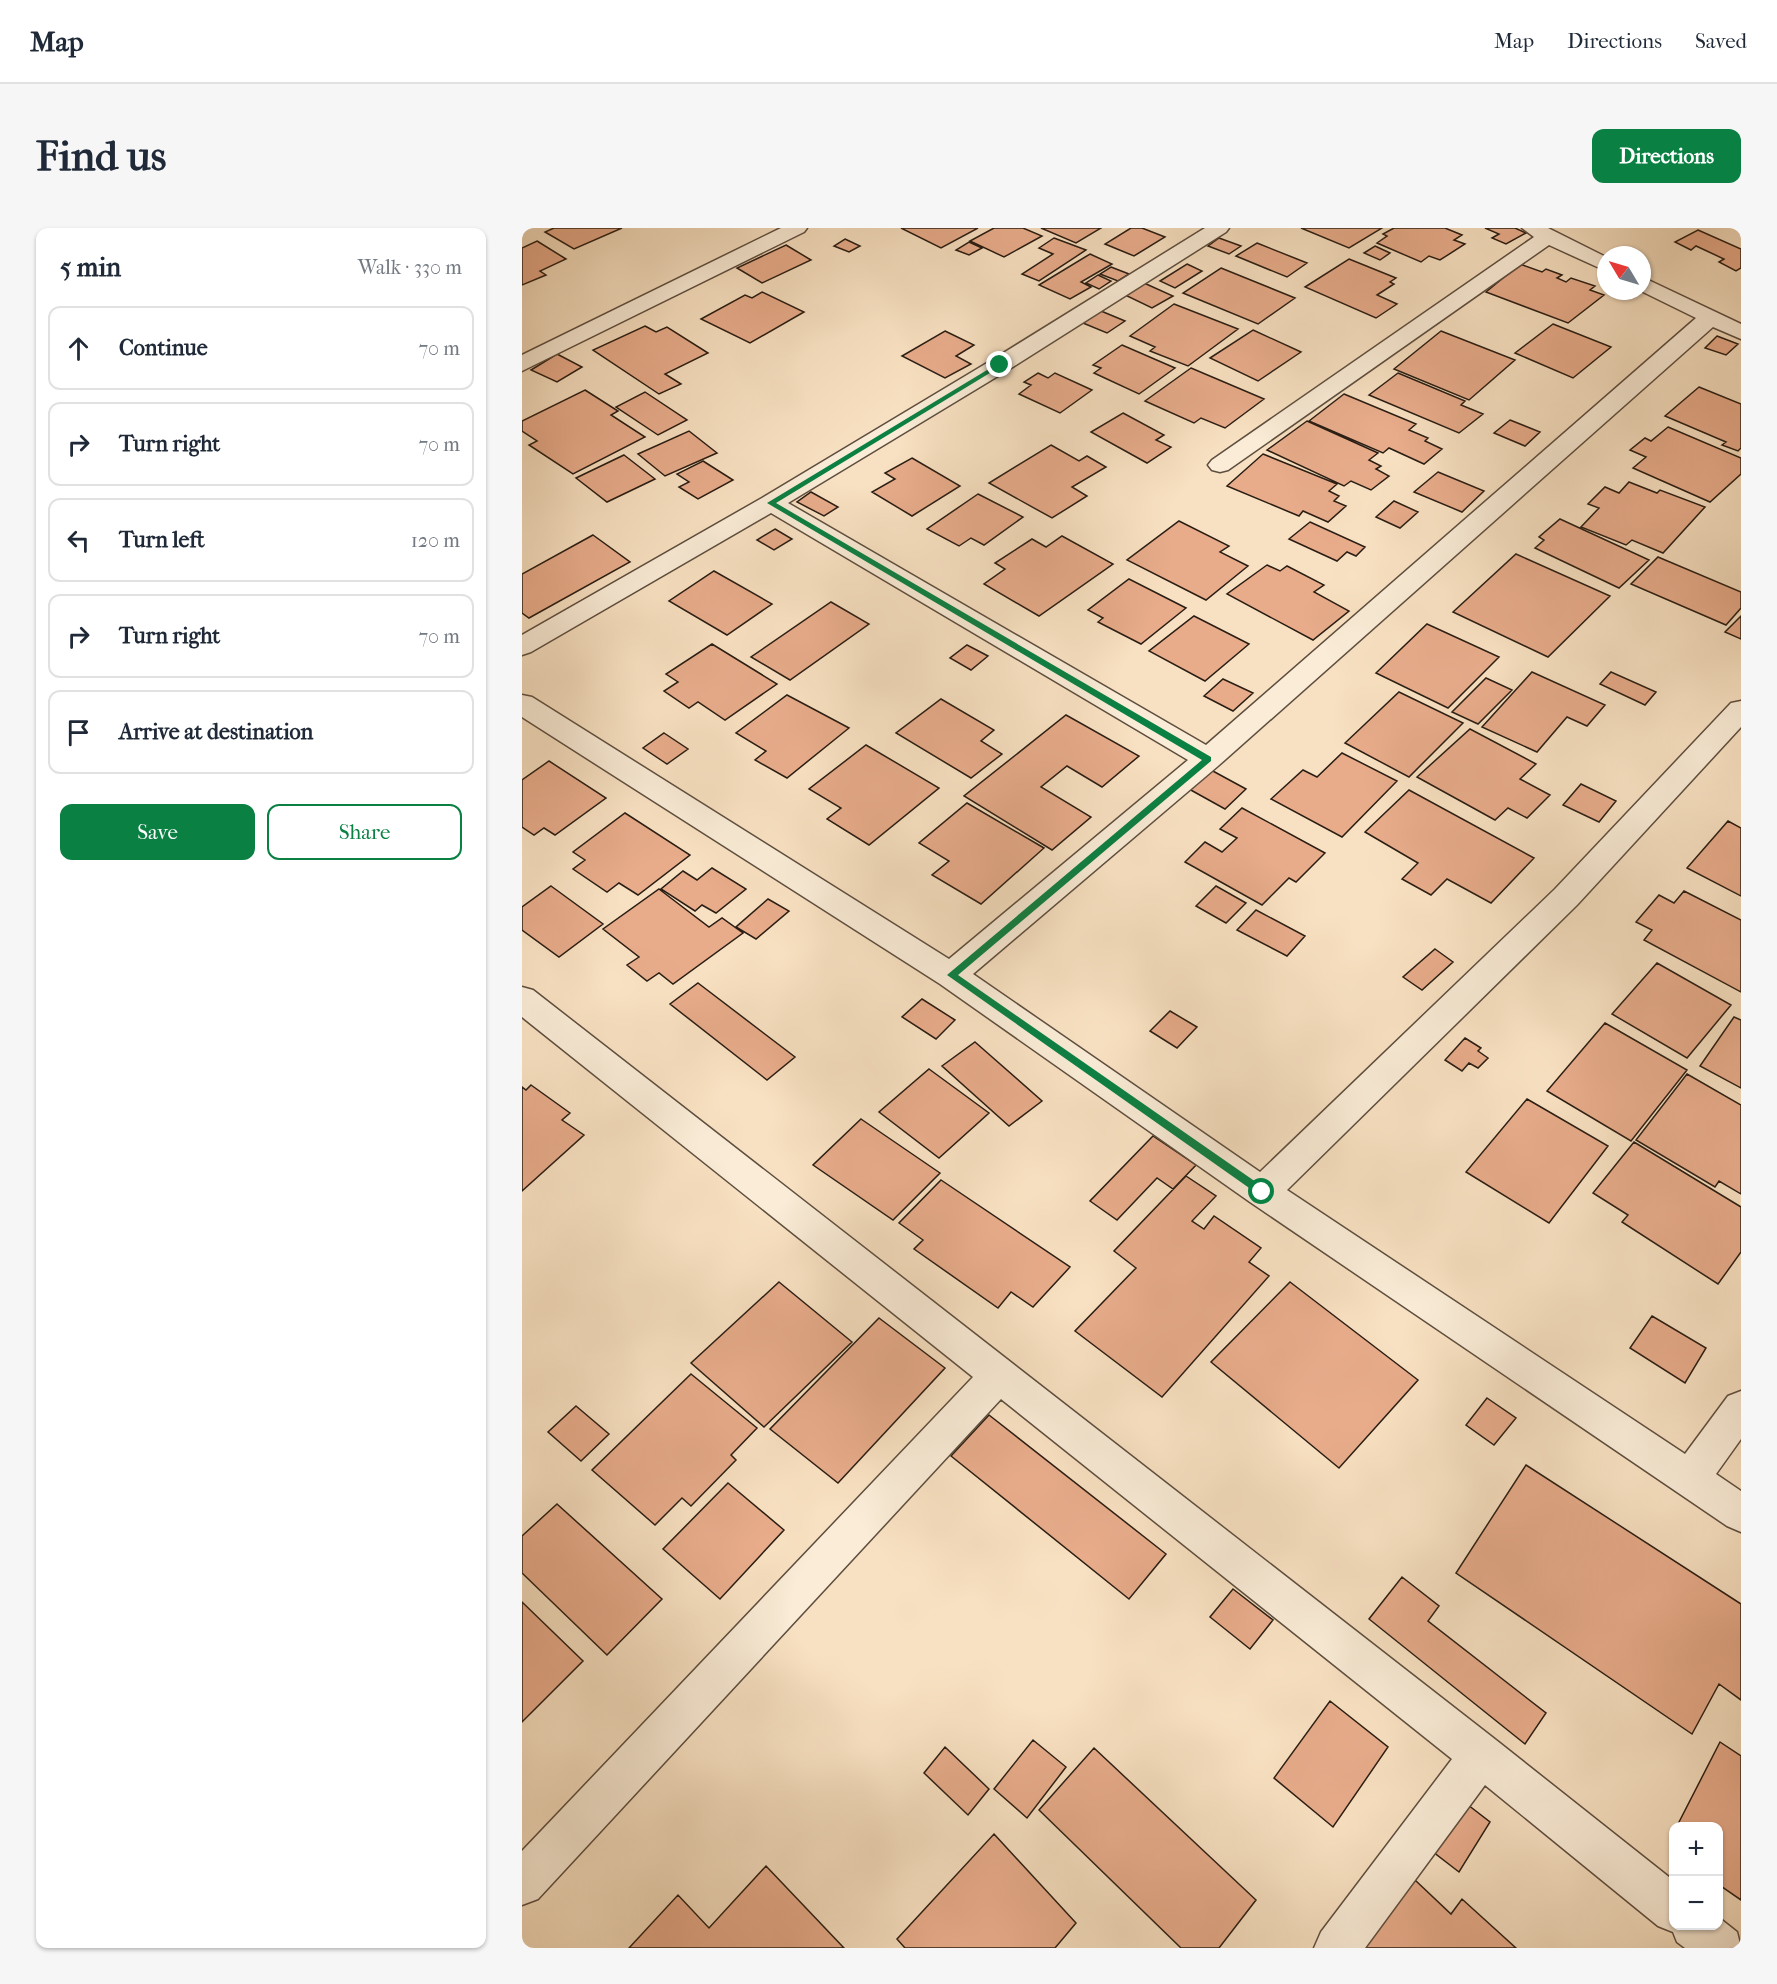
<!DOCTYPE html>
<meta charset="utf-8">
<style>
body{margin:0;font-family:"IM FELL French Canon",serif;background:#f6f6f7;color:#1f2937}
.controls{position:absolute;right:18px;bottom:18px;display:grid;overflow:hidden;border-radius:12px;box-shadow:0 2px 4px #0004}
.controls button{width:54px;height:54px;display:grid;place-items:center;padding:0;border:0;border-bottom:2px solid #e0e1e3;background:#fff;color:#1f2937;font:30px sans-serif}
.compass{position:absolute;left:1075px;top:18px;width:54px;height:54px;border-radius:50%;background:#fff;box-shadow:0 2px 4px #0004;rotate:308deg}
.stop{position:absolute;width:18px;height:18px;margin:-14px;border:4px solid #0b8043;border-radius:50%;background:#fff}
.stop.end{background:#0b8043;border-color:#fff;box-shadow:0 2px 6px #0008}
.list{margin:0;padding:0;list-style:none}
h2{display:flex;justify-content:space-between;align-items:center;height:78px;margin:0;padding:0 24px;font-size:26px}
h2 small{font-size:20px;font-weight:400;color:#747a83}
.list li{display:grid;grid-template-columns:39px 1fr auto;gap:18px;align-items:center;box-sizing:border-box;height:84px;margin:0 12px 12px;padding:0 12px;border:2px solid #e0e1e3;border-radius:12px}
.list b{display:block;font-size:22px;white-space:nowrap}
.list em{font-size:20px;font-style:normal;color:#747a83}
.actions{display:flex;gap:12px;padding:18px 24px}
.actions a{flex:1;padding:14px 0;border:2px solid #0b8043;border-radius:12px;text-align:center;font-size:21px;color:#0b8043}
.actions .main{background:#0b8043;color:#fff}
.icon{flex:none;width:33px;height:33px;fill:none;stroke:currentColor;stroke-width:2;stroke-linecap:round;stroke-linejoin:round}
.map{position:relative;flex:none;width:1219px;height:1720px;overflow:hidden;border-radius:12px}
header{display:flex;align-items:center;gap:36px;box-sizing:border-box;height:84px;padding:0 30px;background:#fff;border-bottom:2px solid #e0e1e3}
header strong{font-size:28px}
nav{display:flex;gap:33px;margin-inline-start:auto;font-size:21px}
.intro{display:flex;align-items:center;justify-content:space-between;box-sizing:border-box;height:144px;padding:0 36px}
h1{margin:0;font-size:42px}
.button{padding:15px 27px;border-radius:12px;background:#0b8043;color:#fff;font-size:21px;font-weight:700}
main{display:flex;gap:36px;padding:0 36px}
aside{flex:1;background:#fff;border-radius:12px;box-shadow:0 2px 4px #0004}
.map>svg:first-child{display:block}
</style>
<header>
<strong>Map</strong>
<nav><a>Map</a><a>Directions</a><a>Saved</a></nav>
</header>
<div class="intro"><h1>Find us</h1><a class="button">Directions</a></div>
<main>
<aside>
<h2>5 min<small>Walk · 330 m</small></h2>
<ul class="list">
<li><svg class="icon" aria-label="ahead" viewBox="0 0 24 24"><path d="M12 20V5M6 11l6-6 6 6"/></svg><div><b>Continue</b></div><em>70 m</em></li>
<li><svg class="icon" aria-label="right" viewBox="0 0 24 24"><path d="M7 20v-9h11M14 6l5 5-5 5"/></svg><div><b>Turn right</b></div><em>70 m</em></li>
<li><svg class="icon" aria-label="left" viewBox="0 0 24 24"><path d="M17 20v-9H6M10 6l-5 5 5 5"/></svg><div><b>Turn left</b></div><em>120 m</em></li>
<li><svg class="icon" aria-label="right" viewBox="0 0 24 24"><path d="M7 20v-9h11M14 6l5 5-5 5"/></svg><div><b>Turn right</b></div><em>70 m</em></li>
<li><svg class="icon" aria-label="arrive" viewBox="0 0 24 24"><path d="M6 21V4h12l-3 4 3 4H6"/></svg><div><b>Arrive at destination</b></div></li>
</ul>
<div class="actions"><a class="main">Save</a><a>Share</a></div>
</aside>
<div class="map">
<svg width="1219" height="1720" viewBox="0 0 1219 1720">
<rect width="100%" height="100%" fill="#f8e1c2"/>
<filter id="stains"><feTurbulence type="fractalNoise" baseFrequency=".00333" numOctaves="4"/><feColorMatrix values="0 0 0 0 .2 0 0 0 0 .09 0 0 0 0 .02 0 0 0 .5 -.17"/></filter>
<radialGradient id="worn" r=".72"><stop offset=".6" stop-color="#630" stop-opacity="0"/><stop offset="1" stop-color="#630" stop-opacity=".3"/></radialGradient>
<!-- building -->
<path fill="#e8ac8b" stroke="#2a1d13" stroke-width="1.5" d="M32 0H100L52 21 23 4Z
M379 0H456L419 20Z
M472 0H501L520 8 482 29 448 13Z
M519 0H579L554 15Z
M609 0H620L643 9 612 28 583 16Z
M779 0H860L827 20Z
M872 0H923L940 7 932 12 943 16 918 32 907 28 899 34 855 15 865 8 861 6Z
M963 0H993L1004 5 984 16 970 10 977 6Z
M1176 2 1219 21V40L1214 43 1197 34 1202 31 1174 18 1169 22 1153 14Z
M532 10 564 22 517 53 500 46 531 26 517 20Z
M697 10 719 18 707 26 686 18Z
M323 11 338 18 327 24 312 18Z
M15 13 44 31 18 43 24 47 0 57V20Z
M447 14 460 20 447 27 434 22Z
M735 15 785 35 765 49 714 28Z
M264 17 289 32 240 55 215 40Z
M853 18 868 25 858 32 842 25Z
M568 26 590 36 559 54 569 59 548 71 517 57Z
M827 31 874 50 868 54 872 56 855 67 875 76 854 90 783 59Z
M665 36 680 43 653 60 638 53Z
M998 36 1020 44 1024 41 1040 47 1035 50 1044 54 1049 50 1073 58 1068 62 1082 67 1046 95 964 64Z
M589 39 607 46 596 53 578 46Z
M699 40 773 70 736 96 661 65Z
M576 47 589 53 577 61 564 55Z
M622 55 651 68 630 80 601 66Z
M240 64 282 84 228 115 179 91 223 67 230 70Z
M652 76 716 101 666 138 628 123 633 119 608 108Z
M579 83 603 93 585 105 561 95Z
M1031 96 1089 119 1051 150 993 125Z
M123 98 134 104 145 99 186 125 143 146 159 156 137 166 71 122Z
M731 102 779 124 736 153 688 130Z
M423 103 452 117 434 128 449 136 423 150 380 128Z
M919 103 993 132 947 172 872 141Z
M1195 108 1216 116 1204 127 1183 120Z
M600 117 653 140 617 166 572 145 579 140 571 137Z
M35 126 60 139 35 154 9 142Z
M669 140 742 171 703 200 679 190 672 195 623 173Z
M516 145 526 150 533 145 570 162 538 185 497 166 509 157 502 154Z
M876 145 943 173 939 177 961 186 937 205 847 167Z
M1177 159 1219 176V220L1216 223 1200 217 1204 214 1143 188Z
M63 162 96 183 89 187 123 209 51 246 7 217 15 213 0 203V193Z
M123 164 165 192 136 207 94 179Z
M822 166 894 196 887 202 906 210 903 213 920 221 902 236 867 220 861 225 787 193Z
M601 185 642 207 634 212 649 219 625 235 569 204Z
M988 192 1018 204 1003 218 972 205Z
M785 193 856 225 847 232 859 238 854 241 867 248 849 262 829 253 822 258 745 222Z
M1146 199 1219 230V246L1188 274 1111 240 1124 229 1108 222 1123 210 1129 213Z
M167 203 195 225 143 248 116 226Z
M529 217 557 233 565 228 584 239 550 259 565 268 530 290 467 255Z
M741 226 815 256 807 263 817 268 812 273 824 278 806 294 781 283 777 288 705 258Z
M102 227 133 251 85 274 54 250Z
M390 230 438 258 390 288 350 264 373 251 363 245Z
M181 233 211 252 176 271 157 259 167 254 155 246Z
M916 244 962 263 940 284 892 264Z
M1107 254 1135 265 1138 262 1183 279 1141 325 1110 312 1104 317 1059 299 1077 280 1066 276 1083 259 1097 265Z
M289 264 316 279 302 288 275 274Z
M456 266 501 289 462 317 449 310 437 318 405 301Z
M872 273 896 284 878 300 854 289Z
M1038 291 1127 332 1097 360 1013 320 1022 312 1017 309Z
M657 293 707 318 698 324 726 338 684 372 605 332Z
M788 294 843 319 834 328 825 324 815 333 767 311Z
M253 301 270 311 252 322 235 312Z
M71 307 108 334 7 390 0 385V346Z
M540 308 591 336 517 388 462 356 483 341 473 335 510 311 524 319Z
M994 326 1088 368 1026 429 931 384Z
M1136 329 1219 364V380L1204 397 1109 356Z
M745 337 758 343 765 338 802 357 792 364 827 383 791 412 705 366Z
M192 343 250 376 205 407 147 373Z
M607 351 664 380 619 416 576 394 581 390 566 382Z
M309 374 347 396 268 452 229 429Z
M672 388 727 416 683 453 627 423Z
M1219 388V411L1203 404Z
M905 396 977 429 926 480 854 445Z
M190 416 255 456 203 492 176 474 167 480 142 463 156 454 144 446Z
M445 417 466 428 449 442 428 430Z
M1010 444 1083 477 1065 498 1045 489 1015 524 960 499Z
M1089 444 1134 464 1123 477 1078 456Z
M964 450 990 462 956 496 930 484Z
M701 451 731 465 711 483 682 468Z
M877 464 941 495 887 549 823 515Z
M265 467 327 500 265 550 233 532 244 523 214 505Z
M419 471 472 502 459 513 480 526 449 550 374 505Z
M544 487 617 528 580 559 545 538 519 559 569 589 530 622 442 568Z
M948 501 1014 536 998 551 1028 567 1005 590 986 580 973 592 895 549Z
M142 505 166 521 145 536 121 520Z
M344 517 417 560 347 617 305 591 319 580 287 561Z
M820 525 875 553 820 609 749 571 781 542 795 549Z
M27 533 84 570 33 607 22 600 12 607 0 599V552Z
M689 542 724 561 703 581 667 561Z
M1059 556 1094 573 1077 594 1041 577Z
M887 562 1012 630 969 675 925 651 909 667 880 651 896 635 843 604Z
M445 575 522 620 459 676 410 647 427 633 397 615Z
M720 580 803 625 774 654 767 650 740 677 663 634 683 614 700 624 715 610 698 601Z
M103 585 168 627 116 667 97 655 85 664 51 641 63 632 51 624Z
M1206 593 1219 600V668L1165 640Z
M190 640 224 661 194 685 180 677 173 683 139 661 161 643 175 652Z
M29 658 81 696 37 729 0 702V679Z
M694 658 724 675 704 695 674 678Z
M137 661 187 699 200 690 221 705 151 756 137 745 125 753 105 737 117 729 81 701Z
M1162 663 1219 692V764L1122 712 1130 702 1114 694 1137 667 1152 675Z
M246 671 267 683 234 711 214 699Z
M734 682 783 708 765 728 715 702Z
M913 721 931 734 900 762 881 749Z
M1135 735 1209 777 1165 830 1090 786Z
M176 755 273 829 245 852 148 776Z
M400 771 433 792 414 811 380 789Z
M648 783 675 799 655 820 628 803Z
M1212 789 1219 792V860L1178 838Z
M1083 795 1165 842 1109 913 1025 863Z
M943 810 959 820 956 823 966 830 956 840 947 835 940 843 923 832Z
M453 814 520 873 487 898 420 838Z
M407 841 467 885 417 930 357 884Z
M1165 846 1219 877V966L1197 953 1193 959 1114 912Z
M9 857 48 885 40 892 62 907 0 963V859L4 862Z
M1005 871 1086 918 1027 995 944 944Z
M339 891 418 945 371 992 291 937Z
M631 908 674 937 651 961 635 950 595 992 568 973Z
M1112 914 1219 979V1024L1196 1056 1100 994 1106 987 1071 965Z
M664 948 694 968 670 993 682 1001 692 988 739 1020 727 1034 747 1048 640 1169 553 1103 614 1040 592 1023Z
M419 952 548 1039 511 1079 489 1064 476 1080 392 1021 401 1012 377 995Z
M257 1054 330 1114 242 1199 169 1135Z
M768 1054 896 1152 817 1240 689 1134Z
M1130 1088 1184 1120 1163 1155 1108 1120Z
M357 1090 423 1140 316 1255 248 1201Z
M169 1146 235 1200 209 1227 214 1232 169 1278 160 1270 133 1297 70 1242Z
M965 1170 994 1190 972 1217 944 1197Z
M54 1178 87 1206 59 1233 26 1204Z
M467 1187 644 1326 607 1371 429 1228Z
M1004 1237 1219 1376V1472L1197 1456 1170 1506 934 1345Z
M206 1255 262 1302 198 1371 141 1321Z
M35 1276 140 1371 85 1427 0 1345V1308Z
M880 1349 917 1378 906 1393 1024 1485 1003 1516 847 1391Z
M711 1361 751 1392 728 1421 688 1389Z
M0 1374 61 1433 0 1494Z
M808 1473 866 1519 811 1599 752 1550Z
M511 1512 544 1539 505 1590 472 1561Z
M1198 1514 1219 1528V1672L1196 1656V1598H1155Z
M423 1519 467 1561 446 1587 402 1545Z
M572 1520 734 1672 697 1720H659L517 1582Z
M937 1570 968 1594 937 1644 906 1620Z
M472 1606 554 1695 533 1720H383L375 1711Z
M244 1638 322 1720H107L156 1667 187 1700Z
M893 1652 929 1686 940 1671 994 1720H834Z"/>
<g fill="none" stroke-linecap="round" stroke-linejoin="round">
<!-- street casing -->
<g stroke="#5e4e3f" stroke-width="3">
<path id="street" d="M259 0H285L282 4 0 143V127Z
M683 0H707L704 4 486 142 266 275 684 517 1174 90 1119 63 1120 49 1219 96V111L1191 99 696 538 451 746 738 944 1033 661 1209 475 1219 473V499L1055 677 765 962 1163 1226 1206 1168 1219 1163V1211L1194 1246 1219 1263V1304L1205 1298 728 974 418 756 0 489V467L10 469 427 731 666 532 249 285 9 424 0 427V407L240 270 470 132Z
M1000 0H1026L1084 29V43L1027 17 706 242 698 244 690 242 686 237 690 232 1012 9Z
M0 759 11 762 974 1512 1152 1653V1698H1196V1689L1215 1704 1219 1720H1163L1155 1714 1151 1704 1136 1698 963 1557 843 1720H792L799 1704 930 1531 479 1171 16 1671 0 1677V1623L451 1149 0 789Z"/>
</g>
<!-- street -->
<use href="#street" fill="#faecd7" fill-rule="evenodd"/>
</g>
<!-- route -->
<path fill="#0b8043" d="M475 136 481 137 254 275 689 529V533L436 747 744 961 745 964 740 969 425 747 680 532 245 275Z"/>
<rect width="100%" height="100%" filter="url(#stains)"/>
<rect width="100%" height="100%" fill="url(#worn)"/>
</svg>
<div class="controls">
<button>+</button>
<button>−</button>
</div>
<svg class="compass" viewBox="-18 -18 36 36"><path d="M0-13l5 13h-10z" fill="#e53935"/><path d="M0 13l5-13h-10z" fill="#747a83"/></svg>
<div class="stop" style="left:740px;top:964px"></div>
<div class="stop end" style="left:478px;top:137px"></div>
</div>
</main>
